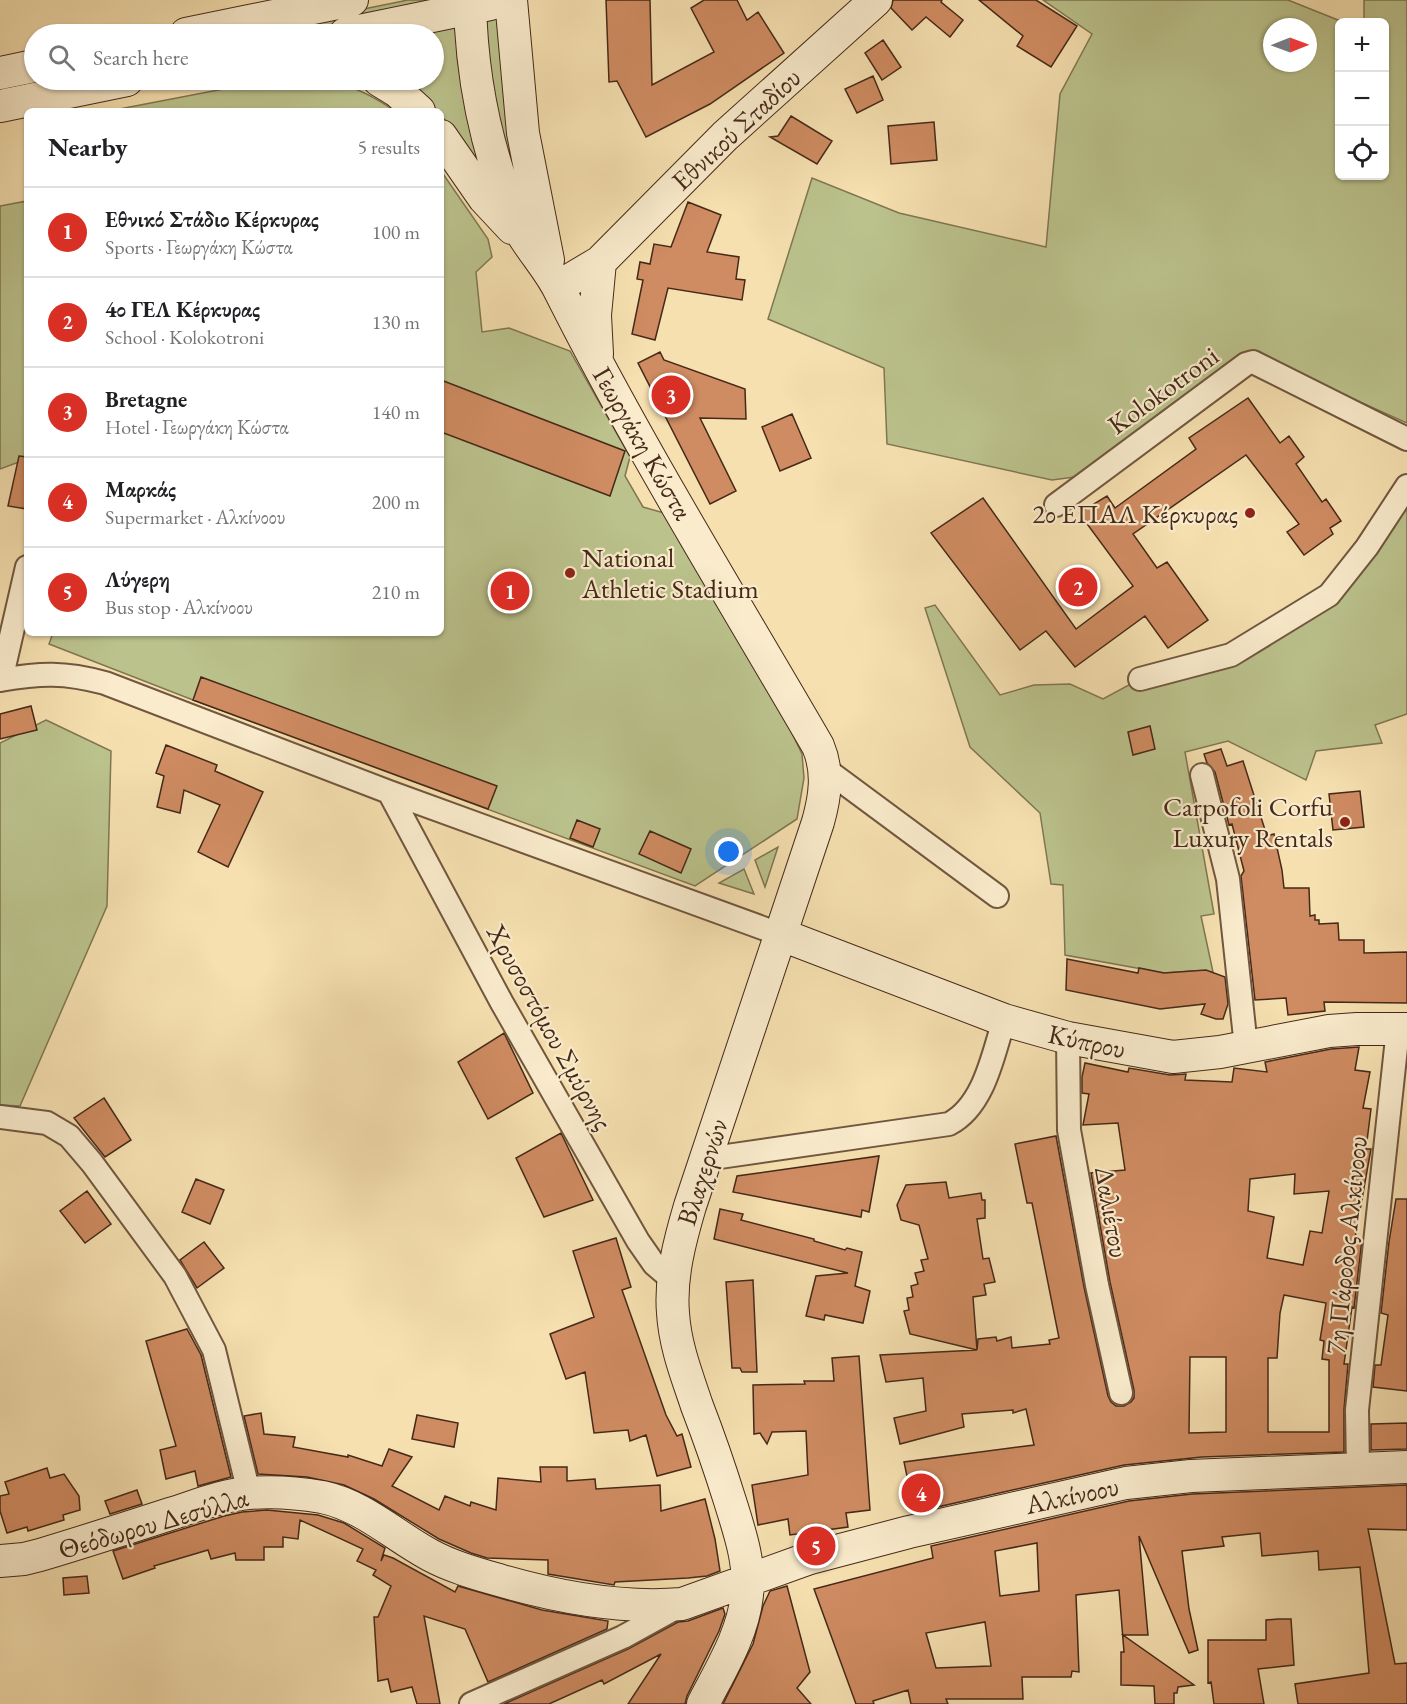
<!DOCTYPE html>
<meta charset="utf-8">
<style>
body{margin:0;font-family:"EB Garamond",serif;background:#f6f6f6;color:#202124}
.controls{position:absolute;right:18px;top:18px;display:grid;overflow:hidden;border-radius:9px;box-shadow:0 2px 4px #0004}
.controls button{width:54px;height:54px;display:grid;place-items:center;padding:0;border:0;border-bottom:2px solid #e0e0e0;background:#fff;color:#202124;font:30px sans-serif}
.compass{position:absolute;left:1263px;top:18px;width:54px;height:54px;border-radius:50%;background:#fff;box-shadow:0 2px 4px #0004;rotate:89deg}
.you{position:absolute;left:729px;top:852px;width:21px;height:21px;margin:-15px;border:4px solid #fff;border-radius:50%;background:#1a73e8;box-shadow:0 0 0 9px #1a73e833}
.badge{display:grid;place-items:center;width:39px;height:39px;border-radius:50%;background:#d93025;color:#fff;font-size:20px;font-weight:700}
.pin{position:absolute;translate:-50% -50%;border:3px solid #fff;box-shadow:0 2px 6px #0006}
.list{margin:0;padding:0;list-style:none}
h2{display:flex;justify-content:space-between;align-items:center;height:78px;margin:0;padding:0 24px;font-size:26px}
h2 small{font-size:20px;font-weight:400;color:#757577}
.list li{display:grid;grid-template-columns:39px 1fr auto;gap:18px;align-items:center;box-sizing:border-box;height:90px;padding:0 24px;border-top:2px solid #e0e0e0}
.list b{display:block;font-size:22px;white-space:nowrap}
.list p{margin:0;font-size:20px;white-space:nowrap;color:#757577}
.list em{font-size:20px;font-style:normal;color:#757577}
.icon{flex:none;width:33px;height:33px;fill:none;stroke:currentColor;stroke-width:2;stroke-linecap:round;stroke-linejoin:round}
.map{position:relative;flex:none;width:1407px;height:1704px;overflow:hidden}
.search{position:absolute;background:#fff;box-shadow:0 2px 4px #0004;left:24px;top:24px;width:420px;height:66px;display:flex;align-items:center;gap:15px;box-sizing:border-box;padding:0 21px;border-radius:33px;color:#757577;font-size:22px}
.panel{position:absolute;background:#fff;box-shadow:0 2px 4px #0004;left:24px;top:108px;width:420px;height:528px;border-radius:9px}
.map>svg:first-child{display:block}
</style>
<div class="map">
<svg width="1407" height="1704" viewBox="0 0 1407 1704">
<rect width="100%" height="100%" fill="#f6e0b0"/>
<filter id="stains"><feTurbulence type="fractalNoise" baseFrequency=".00333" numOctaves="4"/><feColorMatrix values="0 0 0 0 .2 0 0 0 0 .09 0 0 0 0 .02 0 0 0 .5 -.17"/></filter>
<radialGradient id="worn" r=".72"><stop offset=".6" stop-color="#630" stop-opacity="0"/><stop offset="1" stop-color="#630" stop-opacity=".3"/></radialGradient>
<!-- green -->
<path fill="#bbc28c" stroke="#807652" stroke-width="1.5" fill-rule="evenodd" d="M408 0H448L286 34H240Z
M1043 0H1288L1343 22H1340V176H1384V22H1364V0H1407V423L1251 353 1090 475 1052 480 887 444 884 368 768 319 812 178 899 213 1046 247 1060 94 1092 34ZM1272 27H1308V63H1272Z
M500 17 530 210 503 153 484 27 487 18Z
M457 24 470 130 479 166 441 115V111H438L427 99 404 80H434V34H399Z
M270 80C326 79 347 78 395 111H109Z
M441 171 488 239 492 257 476 272 482 332 509 328 570 351 630 457 625 476 643 507 664 513 788 725 802 754 804 778 797 819 695 886 193 700 49 644 53 633H441Z
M27 201V459L0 469V206Z
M1407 491V714L1375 725 1382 743 1316 751 1306 780 1228 741 1185 752 1214 914 1201 916 1213 972 1193 971 1164 973 1065 955 1063 885 1051 884 1040 813 970 747 925 608 935 605 1000 695 1034 685 1070 684 1103 699 1140 679 1231 655 1329 595Z
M46 720 111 751 107 906 20 1106 0 1105V743Z
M778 847 765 887 755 860Z
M744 869 754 894 719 883Z"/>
<!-- building -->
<path fill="#cf8b61" stroke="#452919" stroke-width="1.5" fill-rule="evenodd" d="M606 0H650L652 85 714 52 691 8 704 0H737L747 20 758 12 784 53 710 104 646 137 617 81 609 82Z
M893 0H942L941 2 963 20 950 37 926 17 912 30 891 8Z
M979 0H1036L1077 26 1051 67 1017 46 1023 36Z
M883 40 901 67 882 80 865 53Z
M873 76 883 100 857 113 845 89Z
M791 116 832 141 817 164 770 137 778 136Z
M934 122 937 160 891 164 888 126Z
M688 202 721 215 707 252 739 257 736 279 745 280 742 300 668 288 655 340 632 334 643 280 637 279 640 262 650 264 654 244 671 247Z
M660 352 664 360 745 389 746 419 700 418 736 491 710 504 638 363Z
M441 380 625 451 610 496 441 432Z
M1248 398 1280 443 1289 436 1304 457 1296 464 1322 502 1326 499 1341 521 1330 528 1333 534 1304 555 1287 532 1299 524 1246 455 1133 534 1157 568 1167 562 1208 620 1168 648 1145 616 1075 667 1046 631 1020 650 931 533 983 498 1076 629 1133 586 1079 513 1107 496 1115 508 1196 449 1189 438Z
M792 414 811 458 780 471 762 427Z
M19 456 27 457V509L8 506Z
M201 677 497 786 488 809 193 700Z
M31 706 37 730 0 739V714Z
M1150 726 1155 749 1133 755 1128 732Z
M166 745 217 765 215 771 263 792 228 867 198 852 220 805 184 790 180 813 157 807 164 776 156 773Z
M1221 749 1227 766 1243 761 1267 836 1274 834 1282 870 1284 888H1309L1310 916 1315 915V920H1319V924L1338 923 1339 940H1364V953L1407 952V1003L1324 1002 1325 1011 1288 1015 1286 998 1255 1000 1241 876 1244 871 1232 824 1229 825 1215 772 1207 763 1204 754Z
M1360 791 1364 827 1333 830 1329 794Z
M577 820 600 829 593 847 570 838Z
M650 831 691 849 681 873 639 854Z
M1067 959 1138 973 1139 968 1164 973 1206 970 1225 977 1228 1004 1223 1019H1216L1201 1014 1205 1004 1160 1009 1066 990Z
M504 1033 533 1093 488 1119 458 1062Z
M1359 1047 1355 1070 1370 1072 1363 1108 1371 1109 1366 1149H1371L1355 1238 1362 1239 1354 1308 1352 1307 1344 1364H1348L1344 1409V1452L1202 1457 1124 1465 924 1510 923 1507 914 1509 904 1462 1034 1445 1026 1409 1013 1413V1410L962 1414 964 1427 900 1444 894 1418 926 1411 923 1378 886 1382 880 1355 977 1350 910 1334 904 1311 909 1310 907 1298 913 1297 911 1286 918 1284 915 1273 924 1271 921 1260 928 1259 919 1225 901 1220 897 1205 906 1185 946 1182 949 1198 981 1193 982 1200H985V1218L977 1219 983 1259 989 1258 995 1282 984 1284 986 1295 973 1297 977 1350 978 1339 996 1337 997 1341 1011 1337 1012 1348 1050 1344 1049 1340 1059 1338 1032 1203H1027L1015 1144 1056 1136 1084 1287 1108 1396 1111 1402 1116 1406H1124L1131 1402 1134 1398V1390L1110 1282 1091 1173 1125 1170 1118 1123 1083 1125 1089 1094 1082 1093V1077L1085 1063 1128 1072 1129 1068 1170 1075 1186 1074 1185 1080 1232 1082 1234 1068 1267 1072 1265 1062 1331 1049ZM1295 1174 1294 1194 1329 1191 1322 1233 1310 1231 1303 1265 1267 1258 1274 1217 1248 1211 1250 1179ZM1284 1295 1326 1303 1320 1340 1324 1341 1322 1359 1329 1360V1432H1268V1358H1277L1280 1313ZM1190 1357H1226V1432L1189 1433Z
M104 1098 131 1140 105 1157 74 1118Z
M561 1133 593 1200 544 1217 516 1158Z
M879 1156 869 1212 862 1210 861 1217 733 1192 737 1176Z
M196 1179 224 1190 210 1224 182 1212Z
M87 1191 111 1224 85 1243 60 1211Z
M1396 1199H1407V1391L1373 1387 1375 1365H1381L1388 1315 1381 1313 1389 1242Z
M720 1209 743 1214 741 1220 814 1239V1241L845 1250 847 1248 862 1252 855 1286 870 1291 863 1323 825 1315 824 1320 806 1316 816 1276 848 1273 714 1239Z
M616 1238 631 1287 622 1290 666 1415 677 1436 682 1434 691 1467 657 1476 646 1435 630 1441 628 1430 594 1433 585 1372 566 1379 550 1334 594 1317 573 1251Z
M204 1242 224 1268 197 1288 180 1260Z
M753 1280 757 1372H742L740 1368H732L726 1282Z
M187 1329 201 1355 231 1477 198 1486 195 1471 166 1479 160 1450 176 1446 146 1341Z
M859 1356 870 1510 846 1513 848 1527 790 1535 788 1519 758 1525 752 1485 808 1475 806 1431 772 1432 767 1444 760 1433 754 1434 753 1385 805 1384 804 1381H834L832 1358Z
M261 1413 264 1434 295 1437 293 1447 348 1457V1455L382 1466 389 1449 412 1457 392 1486 439 1510 445 1496 470 1506 471 1502 496 1510 498 1478 541 1482 540 1467H567V1481L595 1479 596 1489 660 1485 661 1511 705 1499 715 1539 720 1571 707 1576 688 1578 615 1582 614 1585 548 1574V1560L487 1558 471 1553 439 1539 374 1499 344 1485 307 1477 258 1474 244 1416Z
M417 1415 458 1423 454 1447 412 1439Z
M1407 1423V1449L1371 1450V1424Z
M47 1468 50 1478 64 1474 79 1496 80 1510 63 1515 64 1520 28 1531 27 1527 7 1533 0 1511V1496L9 1494 5 1482Z
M1407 1485V1530L1368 1529 1395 1664 1407 1663V1704H1298L1295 1684 1369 1673 1360 1567 1319 1570 1318 1551 1262 1556 1260 1533 1222 1537 1224 1546 1182 1551 1189 1609 1198 1650 1189 1653 1139 1536 1148 1635H1123L1194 1685 1178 1687 1177 1693H1174V1704H1155L1154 1686 1121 1685V1652H1124L1119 1590 1076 1595 1079 1672 1072 1671 1071 1677H1022L1023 1699H946L948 1704H911L908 1690 873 1701 874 1704H856L814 1589 933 1558 931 1546 1129 1501 1192 1494ZM1037 1543 1039 1591 1000 1596 995 1551ZM985 1622 991 1666 936 1668 926 1633Z
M137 1490 142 1504 110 1514 105 1501Z
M267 1510 318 1515 344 1523 385 1548 381 1561 384 1555 393 1558 455 1592 458 1586 542 1610 608 1621 607 1629 488 1682 465 1629 424 1616 440 1704H417L412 1687 391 1692 388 1679 378 1681 374 1617H378L391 1586 373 1575 376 1570 357 1561 363 1549 300 1520 298 1539 283 1537V1547H264V1560H236L235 1553 211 1559 208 1550 154 1566 155 1568 123 1579 113 1551 224 1516 242 1512Z
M87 1576 89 1593 64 1595 63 1578Z
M787 1586 810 1672 797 1688 811 1704H723L753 1644 763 1606 770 1591Z
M723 1608 725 1614 719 1631 687 1696 685 1704H628L661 1654 604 1684 602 1680 549 1704H504L628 1649 678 1622 688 1621Z
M1278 1619H1291L1294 1665 1258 1669 1264 1704H1214L1211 1682 1208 1683V1640H1266V1620Z"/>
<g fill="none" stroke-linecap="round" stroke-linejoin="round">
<!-- street casing -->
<g stroke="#71573f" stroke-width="26">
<path id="street" d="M1056 505 1246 364 1253 362 1407 439
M1140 679 1231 655 1329 595 1367 547 1407 486
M0 680C41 673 64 672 105 683L389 792 782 935
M1 680 27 567
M824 768 997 896
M1202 775 1228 879 1246 1047
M389 792 502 1003 638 1241 654 1264 674 1281
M1068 1038 1069 1130 1097 1285 1121 1393
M0 1117 47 1123 69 1136 92 1163 175 1276 214 1350 249 1493
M706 1159 949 1124C984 1106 993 1055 1004 1020
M1358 1467 1357 1410 1398 1029
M471 1704 623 1637 681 1605"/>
</g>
<!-- secondary casing -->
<g stroke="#452919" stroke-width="34">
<path id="secondary" d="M470 0C471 74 486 148 514 217 525 245 548 265 561 293 639 448 731 596 818 746 829 772 825 797 818 822L690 1206C680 1240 670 1277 673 1313 675 1346 687 1376 697 1406 709 1437 720 1469 730 1501 739 1530 751 1564 747 1595 743 1634 721 1669 703 1704
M511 0 523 133 548 260
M186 34 352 0
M345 34 490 4
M0 73 34 66
M379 80 397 91 419 111
M0 106 127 80
M441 136 484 198 512 228
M558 287 600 262 725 136 876 0
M597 354 595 315 600 262
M782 935 1004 1020 1068 1038 1173 1057 1220 1052 1329 1031 1357 1029H1407
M0 1561 24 1559 40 1555C83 1542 127 1528 170 1514 196 1506 222 1495 249 1493 273 1491 299 1493 322 1497 364 1506 393 1535 430 1555 452 1567 478 1574 502 1581 561 1598 621 1609 682 1604L810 1558 909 1532 1126 1483 1191 1476 1407 1467"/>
</g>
<!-- street -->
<use href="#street" stroke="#f9ebcc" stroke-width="22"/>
<!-- secondary -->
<use href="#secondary" stroke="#f9ebcc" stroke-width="32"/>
</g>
<!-- markers -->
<g fill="#8f2418" stroke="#f9ebcc" stroke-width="2">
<circle cx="1250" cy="513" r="6"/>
<circle cx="570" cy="573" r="6"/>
<circle cx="1345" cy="822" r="6"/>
</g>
<g text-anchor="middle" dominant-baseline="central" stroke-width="4.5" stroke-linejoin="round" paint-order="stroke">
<!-- street labels -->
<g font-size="27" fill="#452919" stroke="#f9ebcc">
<text transform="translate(736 129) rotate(-43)">Εθνικού Σταδίου</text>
<text transform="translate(1163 390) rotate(-36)">Kolokotroni</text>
<text transform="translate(643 443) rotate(60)">Γεωργάκη Κώστα</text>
<text transform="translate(550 1027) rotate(61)">Χρυσοστόμου Σμύρνης</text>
<text transform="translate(1087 1041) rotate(12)">Κύπρου</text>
<text transform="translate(702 1172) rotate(-72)">Βλαχερνών</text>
<text transform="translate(1112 1212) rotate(80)">Δαλιέτου</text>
<text transform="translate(1346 1245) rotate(-84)">7η Πάροδος Αλκίνοου</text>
<text transform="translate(1072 1495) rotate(-12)">Αλκίνοου</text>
<text transform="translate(153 1523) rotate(-16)">Θεόδωρου Δεσύλλα</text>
</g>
<!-- poi labels -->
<g font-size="27" fill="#452919" stroke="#f9ebcc" text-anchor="end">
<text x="1238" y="513">2ο ΕΠΑΛ Κέρκυρας</text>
<text x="582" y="557" text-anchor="start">National<tspan x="582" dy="31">Athletic Stadium</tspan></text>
<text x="1333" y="806">Carpofoli Corfu<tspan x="1333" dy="31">Luxury Rentals</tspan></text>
</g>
</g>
<rect width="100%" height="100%" filter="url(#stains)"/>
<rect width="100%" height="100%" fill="url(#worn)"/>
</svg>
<div class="controls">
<button>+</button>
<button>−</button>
<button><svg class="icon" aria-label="locate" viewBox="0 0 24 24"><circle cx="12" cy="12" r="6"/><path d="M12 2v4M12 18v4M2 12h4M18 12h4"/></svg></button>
</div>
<svg class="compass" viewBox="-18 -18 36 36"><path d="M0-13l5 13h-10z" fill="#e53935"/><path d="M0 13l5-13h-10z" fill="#757577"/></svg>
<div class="you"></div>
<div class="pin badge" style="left:510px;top:591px">1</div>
<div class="pin badge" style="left:1078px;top:587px">2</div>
<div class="pin badge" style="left:671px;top:395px">3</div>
<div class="pin badge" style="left:921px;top:1493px">4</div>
<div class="pin badge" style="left:816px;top:1546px">5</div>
<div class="search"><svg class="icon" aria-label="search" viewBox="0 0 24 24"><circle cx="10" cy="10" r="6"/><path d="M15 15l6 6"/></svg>Search here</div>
<section class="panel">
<h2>Nearby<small>5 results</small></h2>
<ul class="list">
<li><span class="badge">1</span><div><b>Εθνικό Στάδιο Κέρκυρας</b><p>Sports · Γεωργάκη Κώστα</p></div><em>100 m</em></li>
<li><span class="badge">2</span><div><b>4ο ΓΕΛ Κέρκυρας</b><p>School · Kolokotroni</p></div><em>130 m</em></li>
<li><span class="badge">3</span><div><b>Bretagne</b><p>Hotel · Γεωργάκη Κώστα</p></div><em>140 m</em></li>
<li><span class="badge">4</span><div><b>Μαρκάς</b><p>Supermarket · Αλκίνοου</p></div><em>200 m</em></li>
<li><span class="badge">5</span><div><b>Λύγερη</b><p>Bus stop · Αλκίνοου</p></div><em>210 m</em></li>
</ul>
</section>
</div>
